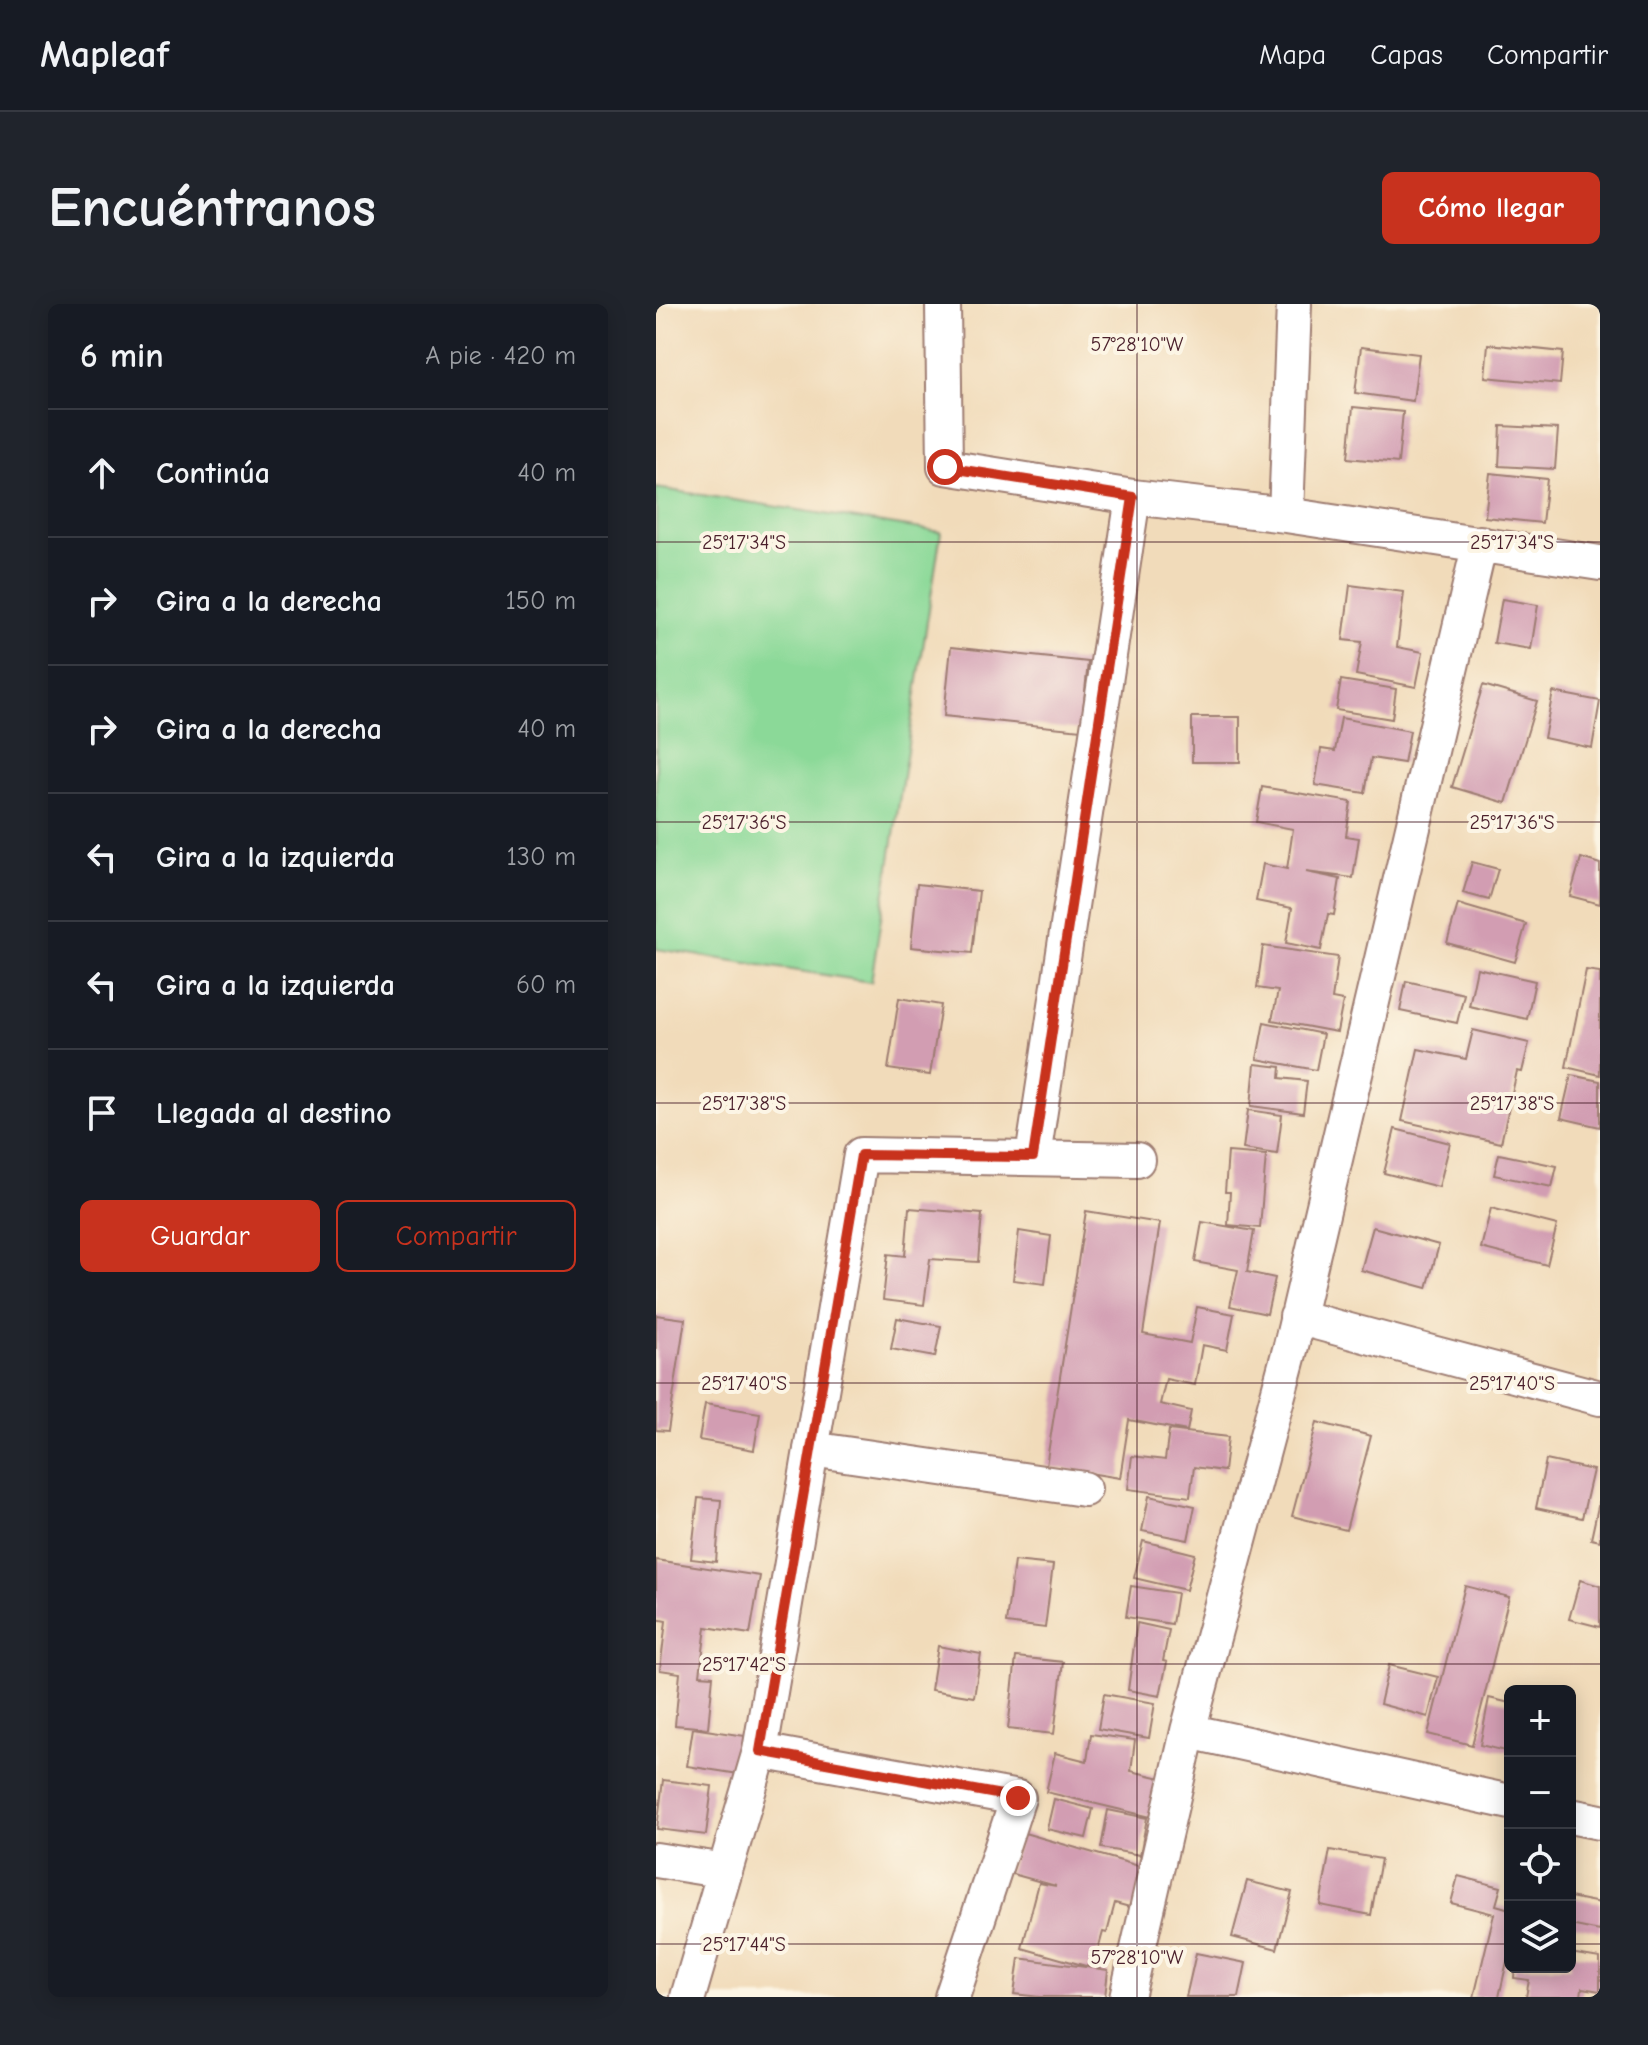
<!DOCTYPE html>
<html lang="es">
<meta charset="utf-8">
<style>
body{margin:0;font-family:"Comic Neue",sans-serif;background:#20242c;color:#f1f3f6}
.controls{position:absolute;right:24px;bottom:24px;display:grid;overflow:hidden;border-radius:12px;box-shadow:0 4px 20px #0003}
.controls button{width:72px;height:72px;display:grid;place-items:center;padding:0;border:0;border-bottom:2px solid #363941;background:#171b24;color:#f1f3f6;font:40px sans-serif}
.stop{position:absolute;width:24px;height:24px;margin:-18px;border:6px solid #c8321e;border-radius:50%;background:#fff}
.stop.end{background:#c8321e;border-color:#fff;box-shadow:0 2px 8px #0008}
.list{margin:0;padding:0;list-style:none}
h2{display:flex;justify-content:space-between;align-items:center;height:104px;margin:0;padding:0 32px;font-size:34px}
h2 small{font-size:26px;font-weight:400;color:#9ea1a6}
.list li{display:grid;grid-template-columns:52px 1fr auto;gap:24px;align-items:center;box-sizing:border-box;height:128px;padding:0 32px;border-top:2px solid #363941}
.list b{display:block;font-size:30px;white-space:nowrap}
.list em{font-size:26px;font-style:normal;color:#9ea1a6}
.actions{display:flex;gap:16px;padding:24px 32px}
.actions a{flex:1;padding:18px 0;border:2px solid #c8321e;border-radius:12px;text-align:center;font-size:28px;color:#c8321e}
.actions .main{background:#c8321e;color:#fff}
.icon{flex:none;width:44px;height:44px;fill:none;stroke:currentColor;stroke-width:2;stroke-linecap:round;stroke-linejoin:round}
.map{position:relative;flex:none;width:944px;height:1693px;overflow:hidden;border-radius:12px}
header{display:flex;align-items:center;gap:48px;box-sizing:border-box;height:112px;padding:0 40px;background:#171b24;border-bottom:2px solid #363941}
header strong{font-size:38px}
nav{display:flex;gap:44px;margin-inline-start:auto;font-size:28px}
.intro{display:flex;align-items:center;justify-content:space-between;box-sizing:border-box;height:192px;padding:0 48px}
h1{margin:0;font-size:56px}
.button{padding:20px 36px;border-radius:12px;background:#c8321e;color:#fff;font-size:28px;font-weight:700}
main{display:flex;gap:48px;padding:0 48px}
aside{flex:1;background:#171b24;border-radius:12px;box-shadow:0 4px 20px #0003}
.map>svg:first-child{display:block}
</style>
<header>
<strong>Mapleaf</strong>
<nav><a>Mapa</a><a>Capas</a><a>Compartir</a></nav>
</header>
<div class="intro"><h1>Encuéntranos</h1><a class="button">Cómo llegar</a></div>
<main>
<aside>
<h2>6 min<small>A pie · 420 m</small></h2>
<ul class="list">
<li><svg class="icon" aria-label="ahead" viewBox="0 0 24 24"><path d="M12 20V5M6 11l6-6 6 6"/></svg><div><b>Continúa</b></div><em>40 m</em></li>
<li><svg class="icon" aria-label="right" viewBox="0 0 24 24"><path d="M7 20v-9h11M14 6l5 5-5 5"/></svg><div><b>Gira a la derecha</b></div><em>150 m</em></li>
<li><svg class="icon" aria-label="right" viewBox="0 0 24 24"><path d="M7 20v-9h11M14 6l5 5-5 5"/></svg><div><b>Gira a la derecha</b></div><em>40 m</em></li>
<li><svg class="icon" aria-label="left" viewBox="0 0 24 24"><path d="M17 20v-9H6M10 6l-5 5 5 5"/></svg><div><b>Gira a la izquierda</b></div><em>130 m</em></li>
<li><svg class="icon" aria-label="left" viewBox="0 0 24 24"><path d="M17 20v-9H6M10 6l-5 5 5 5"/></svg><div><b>Gira a la izquierda</b></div><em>60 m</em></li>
<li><svg class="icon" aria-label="arrive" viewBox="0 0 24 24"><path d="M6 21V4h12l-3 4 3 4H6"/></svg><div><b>Llegada al destino</b></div></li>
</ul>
<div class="actions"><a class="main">Guardar</a><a>Compartir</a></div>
</aside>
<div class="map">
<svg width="944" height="1693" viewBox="0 0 944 1693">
<rect width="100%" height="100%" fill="#fcf5e5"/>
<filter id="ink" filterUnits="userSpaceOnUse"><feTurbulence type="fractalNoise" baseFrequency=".0125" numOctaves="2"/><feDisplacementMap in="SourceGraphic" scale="16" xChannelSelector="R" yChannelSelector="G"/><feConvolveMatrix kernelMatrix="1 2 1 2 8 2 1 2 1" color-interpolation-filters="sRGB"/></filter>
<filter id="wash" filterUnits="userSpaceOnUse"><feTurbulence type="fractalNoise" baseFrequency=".006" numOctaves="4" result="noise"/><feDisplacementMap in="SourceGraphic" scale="32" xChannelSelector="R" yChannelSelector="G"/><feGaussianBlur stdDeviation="1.8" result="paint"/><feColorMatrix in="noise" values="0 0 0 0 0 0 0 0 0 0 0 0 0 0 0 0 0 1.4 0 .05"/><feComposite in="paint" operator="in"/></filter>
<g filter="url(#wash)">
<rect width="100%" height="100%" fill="#f1dbba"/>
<!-- green -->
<path fill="#8bd998" stroke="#6a7c62" stroke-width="2" d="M0 184 285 228 215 678 0 645Z"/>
<g id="blocks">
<!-- building -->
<path fill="#d29db2" d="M832 40 907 48 904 80 829 73Z
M705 43 763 50 757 97 699 89Z
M697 103 747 108 742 159 692 154Z
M845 122 902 125 899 165 843 162Z
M834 169 891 175 886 219 829 213Z
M694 281 748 288 741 343 767 348 760 383 700 371 706 338 687 336Z
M846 295 882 301 875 345 838 339Z
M295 343 432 358 425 426 288 412Z
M685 376 740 385 736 415 680 406Z
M827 381 881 397 850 499 796 483Z
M897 388 944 397 936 444 888 434Z
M536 413H584V458H536Z
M685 414 754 427 748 459 715 454 709 489 659 481 665 445 679 447Z
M606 483 695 498 690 532 703 534 697 574 650 568 684 575 678 611 672 610 665 646 630 639 636 604 600 597 607 560 631 565 637 525 600 518Z
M925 554 944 560V600L914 592Z
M816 558 842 565 833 596 807 589Z
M261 580 323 587 316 649 255 643Z
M802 600 870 620 859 658 791 639Z
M607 642 682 653 676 695 687 697 681 728 616 716 622 687 601 684Z
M821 664 879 677 871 715 813 702Z
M930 666 944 668V771L910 763Z
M750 677 808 690 801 719 744 707Z
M243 694 285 701 274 771 232 765Z
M608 718 667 730 660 766 601 755Z
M817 726 873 739 866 768 861 767 845 839 746 817 762 745 810 755Z
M599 760 625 763 624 774 651 777 647 809 595 802Z
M915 771 944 777V823L905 814Z
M592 806 626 811 621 850 587 845Z
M739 825 794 839 783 883 728 869Z
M572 848 610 851 604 924 572 921 574 888H569Z
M843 850 901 862 896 883 838 871Z
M253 904 326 910 322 958 274 955 268 1001 227 996 232 950 249 952Z
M835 904 901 921 891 961 825 944Z
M430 907 504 919 487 1030 534 1039 541 1003 578 1010 571 1046 546 1041 539 1081 510 1075 504 1100 535 1107 531 1127 473 1116 464 1174 390 1162Z
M546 918 598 927 591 968 619 974 611 1010 574 1002 582 966 539 958Z
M717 923 783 941 771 984 705 966Z
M363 927 395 932 389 980 357 976Z
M0 1011 29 1015 12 1127 0 1126Z
M241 1014 285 1022 279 1053 235 1045Z
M49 1100 104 1109 98 1146 43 1136Z
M661 1118 715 1132 690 1226 636 1212Z
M513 1126 572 1133 568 1167 538 1163 534 1193 472 1185 476 1152 509 1156Z
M890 1156 937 1166 926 1214 880 1204Z
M493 1192 539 1202 532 1236 486 1227Z
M42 1194 65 1196 60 1258 35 1255Z
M943 1198H944V1237L935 1235Z
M487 1237 539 1250 530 1286 478 1274Z
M0 1256 104 1272 94 1330 50 1323 44 1371 57 1372 52 1424 19 1421 24 1369 4 1366 10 1317 0 1315Z
M358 1257 397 1261 389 1324 350 1319Z
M924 1276 944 1282V1323L913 1315Z
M475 1282 521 1289 516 1320 470 1313Z
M809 1282 853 1293 816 1441 772 1430Z
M481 1319 513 1326 507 1357 511 1358 504 1392 472 1386Z
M282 1342 325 1350 318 1393 275 1386Z
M360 1353 407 1358 398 1430 352 1425Z
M733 1361 782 1373 772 1413 724 1400Z
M448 1390 499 1399 493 1434 442 1425Z
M833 1394 854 1399V1448L824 1441Z
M37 1424 89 1432 83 1470 31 1462Z
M435 1430 479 1436 475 1467 505 1474 495 1513 390 1488 399 1449 431 1457Z
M7 1476 56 1482 50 1531 1 1525Z
M398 1495 437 1505 430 1534 391 1525Z
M452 1506 491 1514 484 1551 445 1544Z
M365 1528 493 1565 481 1605 459 1599 451 1629 447 1628 437 1664 452 1666 449 1693H384L358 1690 363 1654 437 1664 366 1644 383 1579 400 1582 353 1569Z
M674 1546 725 1555 715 1611 664 1601Z
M802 1572 845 1583 840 1601 854 1605V1644L843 1693H818L838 1610 795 1599Z
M591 1577 636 1588 621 1645 576 1633Z
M914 1593 944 1599V1627L914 1621Z
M540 1649 590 1659 583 1693H530Z
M914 1649 944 1654V1687L926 1684 925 1693H870L873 1676 858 1674 859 1663H914Z"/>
</g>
</g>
<g filter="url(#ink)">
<use href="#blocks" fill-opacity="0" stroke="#9e7d72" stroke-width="2"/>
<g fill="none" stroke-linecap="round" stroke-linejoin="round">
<!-- minor casing -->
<g stroke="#9e7d72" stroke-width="38">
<path id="minor" d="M287 0 289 163 477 193 630 211 944 259
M630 211 638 0
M377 853 477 193
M641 1013 944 1094
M155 1145 428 1185
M532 1427 854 1498
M104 1447 362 1494 296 1693
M914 1512 944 1518
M0 1556 69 1567
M32 1693 104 1447 205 851 481 856
M471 1693 532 1427 635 1042 824 239"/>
</g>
<!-- minor -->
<use href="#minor" stroke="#fff" stroke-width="34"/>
</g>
</g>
<g fill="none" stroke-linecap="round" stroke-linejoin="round" filter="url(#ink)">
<!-- route -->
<path stroke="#c8321e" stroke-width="10" d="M289 163 477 193 377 853 205 851 104 1447 362 1494"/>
</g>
<!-- ticks -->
<path fill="none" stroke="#4a1f2b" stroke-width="2" stroke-opacity="0.45" d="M481 0V1693M0 238H944M0 518H944M0 799H944M0 1079H944M0 1360H944M0 1640H854M914 1640H944"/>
<g font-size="20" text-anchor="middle" fill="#4a1f2b" stroke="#fcf5e5" stroke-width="8" stroke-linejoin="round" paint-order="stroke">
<text x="481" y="47">57°28'10"W</text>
<text x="88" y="245">25°17'34"S</text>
<text x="856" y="245">25°17'34"S</text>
<text x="88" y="525">25°17'36"S</text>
<text x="856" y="525">25°17'36"S</text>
<text x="88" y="806">25°17'38"S</text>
<text x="856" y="806">25°17'38"S</text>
<text x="88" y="1086">25°17'40"S</text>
<text x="856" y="1086">25°17'40"S</text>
<text x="88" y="1367">25°17'42"S</text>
<text x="88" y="1647">25°17'44"S</text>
<text x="481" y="1660">57°28'10"W</text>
</g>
</svg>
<div class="controls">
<button>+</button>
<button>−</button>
<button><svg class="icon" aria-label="locate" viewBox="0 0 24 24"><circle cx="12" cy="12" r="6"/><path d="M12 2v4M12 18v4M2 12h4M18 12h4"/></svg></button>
<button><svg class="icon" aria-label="layers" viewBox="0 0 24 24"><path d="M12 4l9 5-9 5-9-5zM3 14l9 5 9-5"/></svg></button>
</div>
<div class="stop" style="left:289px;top:163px"></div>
<div class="stop end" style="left:362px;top:1494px"></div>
</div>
</main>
